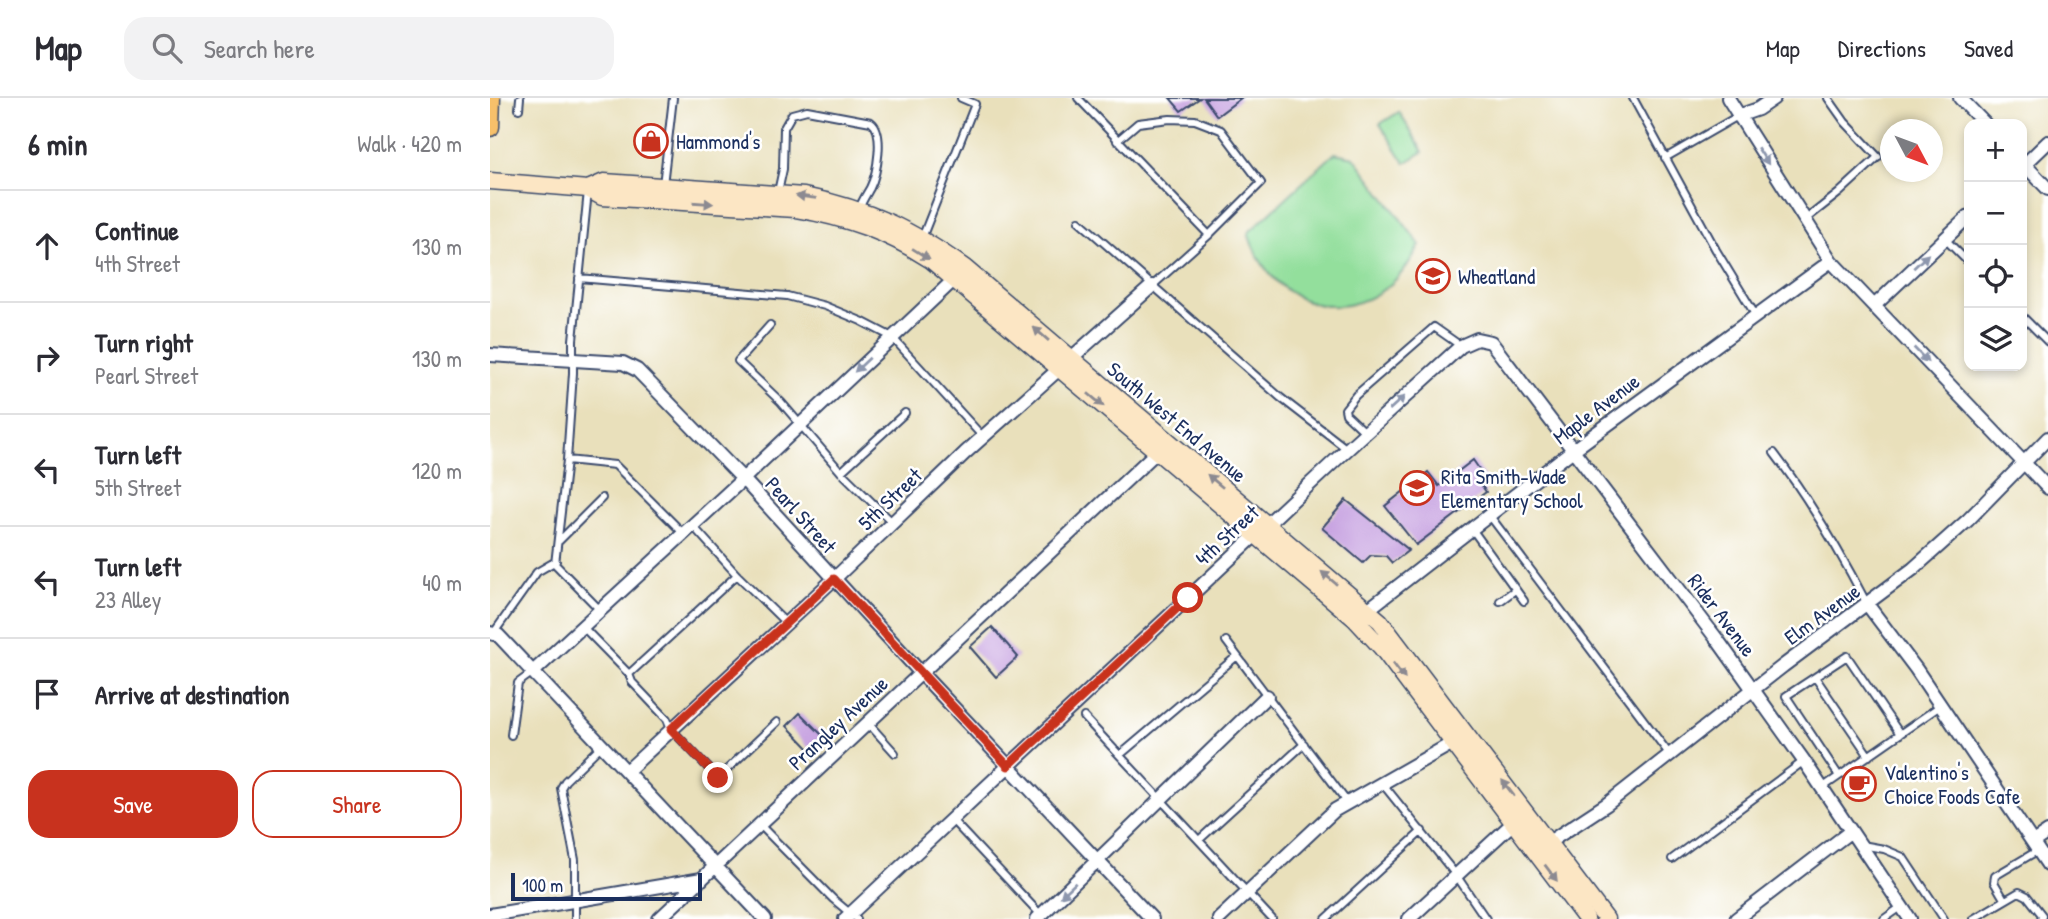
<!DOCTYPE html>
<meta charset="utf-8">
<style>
body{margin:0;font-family:"Patrick Hand",sans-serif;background:#f2f2f3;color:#2b2b33}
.controls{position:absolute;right:21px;top:21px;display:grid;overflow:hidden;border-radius:14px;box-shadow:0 4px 10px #0003}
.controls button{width:63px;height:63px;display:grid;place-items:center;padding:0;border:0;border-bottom:2px solid #e1e1e2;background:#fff;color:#2b2b33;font:35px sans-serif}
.compass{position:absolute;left:1390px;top:21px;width:63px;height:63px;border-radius:50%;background:#fff;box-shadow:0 4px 10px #0003;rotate:131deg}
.scale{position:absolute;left:21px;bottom:18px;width:191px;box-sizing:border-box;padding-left:7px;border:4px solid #1b2f5e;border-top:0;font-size:19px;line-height:24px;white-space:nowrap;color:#1b2f5e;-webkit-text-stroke:5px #fff;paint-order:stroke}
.stop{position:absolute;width:21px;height:21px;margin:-16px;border:5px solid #c8321e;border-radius:50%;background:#fff}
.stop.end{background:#c8321e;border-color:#fff;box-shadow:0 2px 7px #0008}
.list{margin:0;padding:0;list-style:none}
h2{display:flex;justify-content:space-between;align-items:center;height:91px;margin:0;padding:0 28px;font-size:30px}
h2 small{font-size:23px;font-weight:400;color:#7c7c81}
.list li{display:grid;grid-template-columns:46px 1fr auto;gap:21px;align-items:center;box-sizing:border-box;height:112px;padding:0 28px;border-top:2px solid #e1e1e2}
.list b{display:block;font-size:26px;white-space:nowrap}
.list p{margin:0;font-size:23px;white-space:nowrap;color:#7c7c81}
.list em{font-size:23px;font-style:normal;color:#7c7c81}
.actions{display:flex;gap:14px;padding:21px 28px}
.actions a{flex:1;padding:16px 0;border:2px solid #c8321e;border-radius:21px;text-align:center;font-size:24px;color:#c8321e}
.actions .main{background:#c8321e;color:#fff}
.icon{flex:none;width:38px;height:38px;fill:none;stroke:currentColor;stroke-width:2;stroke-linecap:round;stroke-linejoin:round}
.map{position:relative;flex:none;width:1558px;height:821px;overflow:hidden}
header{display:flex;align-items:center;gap:42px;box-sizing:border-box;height:98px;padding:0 35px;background:#fff;border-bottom:2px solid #e1e1e2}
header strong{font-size:33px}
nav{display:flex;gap:38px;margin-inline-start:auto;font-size:24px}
.search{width:490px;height:63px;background:#f2f2f3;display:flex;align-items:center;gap:18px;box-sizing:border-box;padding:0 24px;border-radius:21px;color:#7c7c81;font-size:26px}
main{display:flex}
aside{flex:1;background:#fff}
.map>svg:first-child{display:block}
</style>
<header>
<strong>Map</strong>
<div class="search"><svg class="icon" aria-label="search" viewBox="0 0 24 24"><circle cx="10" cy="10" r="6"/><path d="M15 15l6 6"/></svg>Search here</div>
<nav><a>Map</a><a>Directions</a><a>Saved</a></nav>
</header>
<main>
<aside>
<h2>6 min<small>Walk · 420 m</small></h2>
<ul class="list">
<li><svg class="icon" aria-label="ahead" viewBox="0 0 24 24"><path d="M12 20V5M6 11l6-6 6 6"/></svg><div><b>Continue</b><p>4th Street</p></div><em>130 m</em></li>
<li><svg class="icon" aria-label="right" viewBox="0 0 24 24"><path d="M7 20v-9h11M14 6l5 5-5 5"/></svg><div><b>Turn right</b><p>Pearl Street</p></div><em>130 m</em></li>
<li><svg class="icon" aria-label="left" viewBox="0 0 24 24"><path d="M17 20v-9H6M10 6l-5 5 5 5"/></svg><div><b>Turn left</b><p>5th Street</p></div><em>120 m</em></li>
<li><svg class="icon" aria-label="left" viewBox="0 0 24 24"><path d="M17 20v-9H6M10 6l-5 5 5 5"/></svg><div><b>Turn left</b><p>23 Alley</p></div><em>40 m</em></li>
<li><svg class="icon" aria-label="arrive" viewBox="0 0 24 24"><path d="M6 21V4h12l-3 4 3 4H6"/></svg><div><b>Arrive at destination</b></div></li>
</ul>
<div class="actions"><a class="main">Save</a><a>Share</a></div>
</aside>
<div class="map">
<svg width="1558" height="821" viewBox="0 0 1558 821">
<rect width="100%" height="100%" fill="#fff"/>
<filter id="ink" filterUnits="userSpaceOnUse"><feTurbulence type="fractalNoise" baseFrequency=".0143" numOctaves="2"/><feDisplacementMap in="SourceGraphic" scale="14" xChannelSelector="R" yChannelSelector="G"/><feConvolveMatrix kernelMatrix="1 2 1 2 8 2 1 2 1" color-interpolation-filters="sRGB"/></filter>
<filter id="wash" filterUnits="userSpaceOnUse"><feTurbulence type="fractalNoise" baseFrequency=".00686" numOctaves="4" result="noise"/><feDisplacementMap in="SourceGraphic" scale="28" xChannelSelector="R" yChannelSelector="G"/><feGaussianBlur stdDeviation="1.57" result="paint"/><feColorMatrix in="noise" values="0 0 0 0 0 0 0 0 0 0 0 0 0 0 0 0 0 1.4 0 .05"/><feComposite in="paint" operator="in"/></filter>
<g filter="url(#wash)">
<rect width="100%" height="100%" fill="#e9e0bb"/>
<!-- green -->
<path fill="#93df9c" stroke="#57877d" stroke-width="2" d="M909 14 933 54 915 65 890 26Z
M845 55 864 59 930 147C922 160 914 175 901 186 844 233 778 200 758 135Z"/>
<g id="blocks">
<!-- building -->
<path fill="#c7a3e1" d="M680 0H710L691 13Z
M714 0H751L727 18Z
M983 362 996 381 990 385 996 394 926 447 895 408 938 374 949 388Z
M856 402 919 452 902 465 896 458 881 457 873 465 832 430Z
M502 529 528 559 506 579 480 549Z
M310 615 336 641 322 654 297 628Z"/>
</g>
</g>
<g filter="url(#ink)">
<use href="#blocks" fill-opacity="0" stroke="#3a4a6c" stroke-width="2"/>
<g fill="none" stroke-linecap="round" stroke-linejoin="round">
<!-- lane casing -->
<g stroke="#3a4a6c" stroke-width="10">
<path id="lane" d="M588 0 719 137 662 188
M1143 0 1226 152 1266 218
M29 11 30 0
M627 43 648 25 680 21 705 22 731 32 771 85 719 137
M1175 60 1248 18
M173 87 183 0
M98 93 83 242V275L77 362 65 466 109 511
M288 94 293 71 294 30 302 16 317 12 381 24C395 34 387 76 380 90 376 97 372 103 369 111
M1316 121 1349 95 1388 59 1355 24 1338 0
M589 123 791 300 857 351
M432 140 485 6 471 0
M1455 141 1479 165
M89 180 297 198 335 208 371 223 402 239 493 339
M1532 218 1558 244
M280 227 248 263 291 304 351 374 403 425
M875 334 856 316 855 311 866 297 944 229 971 248
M1284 355C1320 402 1349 452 1376 504
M77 362 125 367 194 436
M351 374 415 315
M1000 418 1180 657
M203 428 247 477 296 525
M982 431 1034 503
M69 443 112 400
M1010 503 1025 492
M92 528 139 576 142 584 177 621 181 631 228 680 287 624
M3 536 47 474 66 463
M736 543 857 704
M139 576 247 477
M1325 579 1379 658
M594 619 782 821
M378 625 405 655
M21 637 28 585 43 574
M630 657 747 558
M1349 678 1296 598 1357 558 1410 636
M892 685 966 777 996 821
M1332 690 1450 608
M462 722 551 817
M269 726 343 801 367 821
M709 742 814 646
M1372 747 1394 751 1413 759 1454 821
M1182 761 1314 663
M1514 801 1504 784 1505 778 1547 753
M85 821V762L71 690 75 683 112 647
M836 821 932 733
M1394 821 1411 809
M1483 821 1529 794 1537 798 1552 817 1551 821"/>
</g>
<!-- street casing -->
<g stroke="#3a4a6c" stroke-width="16">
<path id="street" d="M1238 0 1341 163 1558 390
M1470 0 1495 26
M1248 18 1268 11 1284 0
M1532 64 1558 91
M1532 69 1558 44
M1384 208 1479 118
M0 257 133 265 147 272 253 381 430 574 662 821
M1377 506 1426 571 1558 767
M871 517 1083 352 1341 163
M0 535 8 537 275 821
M43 574 253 381 470 176
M137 673 344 481 475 355 662 188
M1543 744 1558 734
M1053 748 1117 706 1293 568 1423 471 1478 422 1558 340
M0 817 212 781
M169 821 674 347
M355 821 850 358 971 248 987 241 1001 244 1229 544 1314 663 1420 821
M547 821 777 598
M729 821 845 712 968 642
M919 821 1023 725
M1246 821 1361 733"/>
</g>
<!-- secondary casing -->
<g stroke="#3a4a6c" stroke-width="19">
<path id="secondary" d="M0 83 98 91 112 99 306 111C357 119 399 135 441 162L865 521 891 549 1096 821
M98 91 114 84 314 98C379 111 422 132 475 170L890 523 1116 821"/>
</g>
<!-- primary casing -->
<g stroke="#3a4a6c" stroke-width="21">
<path id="primary" d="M0 29 1 0"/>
</g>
<!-- lane -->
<use href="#lane" stroke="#fff" stroke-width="6"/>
<!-- street -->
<use href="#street" stroke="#fff" stroke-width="12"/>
<!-- secondary -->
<use href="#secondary" stroke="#fce6c4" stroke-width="16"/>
<!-- primary -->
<use href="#primary" stroke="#f7c06b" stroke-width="18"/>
</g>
<!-- one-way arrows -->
<defs><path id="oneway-solid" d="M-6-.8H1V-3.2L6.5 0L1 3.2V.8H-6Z" transform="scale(1.75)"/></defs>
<g fill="#8d97ae">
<use href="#oneway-solid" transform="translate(1273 58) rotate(57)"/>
<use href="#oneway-solid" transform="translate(1431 163) rotate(-43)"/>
<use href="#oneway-solid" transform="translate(1431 257) rotate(46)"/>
<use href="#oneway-solid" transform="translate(372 267) rotate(137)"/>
<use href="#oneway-solid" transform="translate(907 305) rotate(-42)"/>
<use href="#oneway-solid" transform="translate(578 792) rotate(137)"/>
</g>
<g fill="#8c8a91">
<use href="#oneway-solid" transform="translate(316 99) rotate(-172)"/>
<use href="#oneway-solid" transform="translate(213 105) rotate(4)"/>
<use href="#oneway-solid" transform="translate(431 156) rotate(32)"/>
<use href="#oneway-solid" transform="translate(551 236) rotate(-139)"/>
<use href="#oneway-solid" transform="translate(606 302) rotate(40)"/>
<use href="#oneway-solid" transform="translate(725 383) rotate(-140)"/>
<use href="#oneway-solid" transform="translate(839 480) rotate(-140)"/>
<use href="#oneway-solid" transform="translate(909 573) rotate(53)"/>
<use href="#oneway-solid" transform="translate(1018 690) rotate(-127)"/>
<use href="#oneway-solid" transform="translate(1061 775) rotate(53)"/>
</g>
</g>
<g fill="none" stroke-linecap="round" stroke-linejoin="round" filter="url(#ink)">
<!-- route -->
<path stroke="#c8321e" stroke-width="9" d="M228 680 181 631 344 481 518 668 698 500"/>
</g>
<!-- icons -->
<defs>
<g id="shop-ring" transform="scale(1.75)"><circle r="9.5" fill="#fff" stroke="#c8321e" stroke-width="1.5"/><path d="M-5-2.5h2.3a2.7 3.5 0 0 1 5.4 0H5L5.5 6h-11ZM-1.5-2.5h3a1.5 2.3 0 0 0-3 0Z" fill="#c8321e"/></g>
<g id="school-ring" transform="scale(1.75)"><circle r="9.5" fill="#fff" stroke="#c8321e" stroke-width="1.5"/><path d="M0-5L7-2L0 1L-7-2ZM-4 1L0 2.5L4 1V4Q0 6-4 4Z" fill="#c8321e"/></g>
<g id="cafe-ring" transform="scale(1.75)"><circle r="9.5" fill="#fff" stroke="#c8321e" stroke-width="1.5"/><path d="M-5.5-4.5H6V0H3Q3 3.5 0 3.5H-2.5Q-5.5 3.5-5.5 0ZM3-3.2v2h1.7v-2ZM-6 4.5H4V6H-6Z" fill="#c8321e"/></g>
</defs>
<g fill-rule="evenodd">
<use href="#shop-ring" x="161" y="43"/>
<use href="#school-ring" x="943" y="178"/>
<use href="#school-ring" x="927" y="390"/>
<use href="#cafe-ring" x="1369" y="686"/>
</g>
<g text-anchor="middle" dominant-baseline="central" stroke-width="5" stroke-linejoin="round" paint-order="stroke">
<!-- poi labels -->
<g font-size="21" fill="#1b2f5e" stroke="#fff" text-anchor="start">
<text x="186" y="43">Hammond's</text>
<text x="968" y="178">Wheatland</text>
<text x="951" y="378">Rita Smith-Wade<tspan x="951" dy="24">Elementary School</tspan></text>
<text x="1394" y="674">Valentino's<tspan x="1394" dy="24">Choice Foods Cafe</tspan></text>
</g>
<!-- street labels -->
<g font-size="21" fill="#1b2f5e" stroke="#fff">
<text transform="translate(1106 311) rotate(-37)">Maple Avenue</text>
<text transform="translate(687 324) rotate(40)">South West End Avenue</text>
<text transform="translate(400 401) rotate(-44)">5th Street</text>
<text transform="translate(311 417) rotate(48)">Pearl Street</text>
<text transform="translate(737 437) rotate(-43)">4th Street</text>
<text transform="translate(1332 516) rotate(-36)">Elm Avenue</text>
<text transform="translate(1232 517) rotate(53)">Rider Avenue</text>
<text transform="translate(348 625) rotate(-43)">Prangley Avenue</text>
</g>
</g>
</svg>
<div class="controls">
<button>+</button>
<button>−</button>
<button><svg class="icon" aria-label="locate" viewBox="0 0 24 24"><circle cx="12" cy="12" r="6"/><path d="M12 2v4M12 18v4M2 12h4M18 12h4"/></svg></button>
<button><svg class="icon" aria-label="layers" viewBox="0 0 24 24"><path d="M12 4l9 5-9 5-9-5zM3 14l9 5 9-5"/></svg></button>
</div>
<svg class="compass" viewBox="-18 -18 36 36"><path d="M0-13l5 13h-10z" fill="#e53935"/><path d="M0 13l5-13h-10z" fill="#7c7c81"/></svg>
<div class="scale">100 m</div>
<div class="stop" style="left:698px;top:500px"></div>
<div class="stop end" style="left:228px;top:680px"></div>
</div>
</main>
